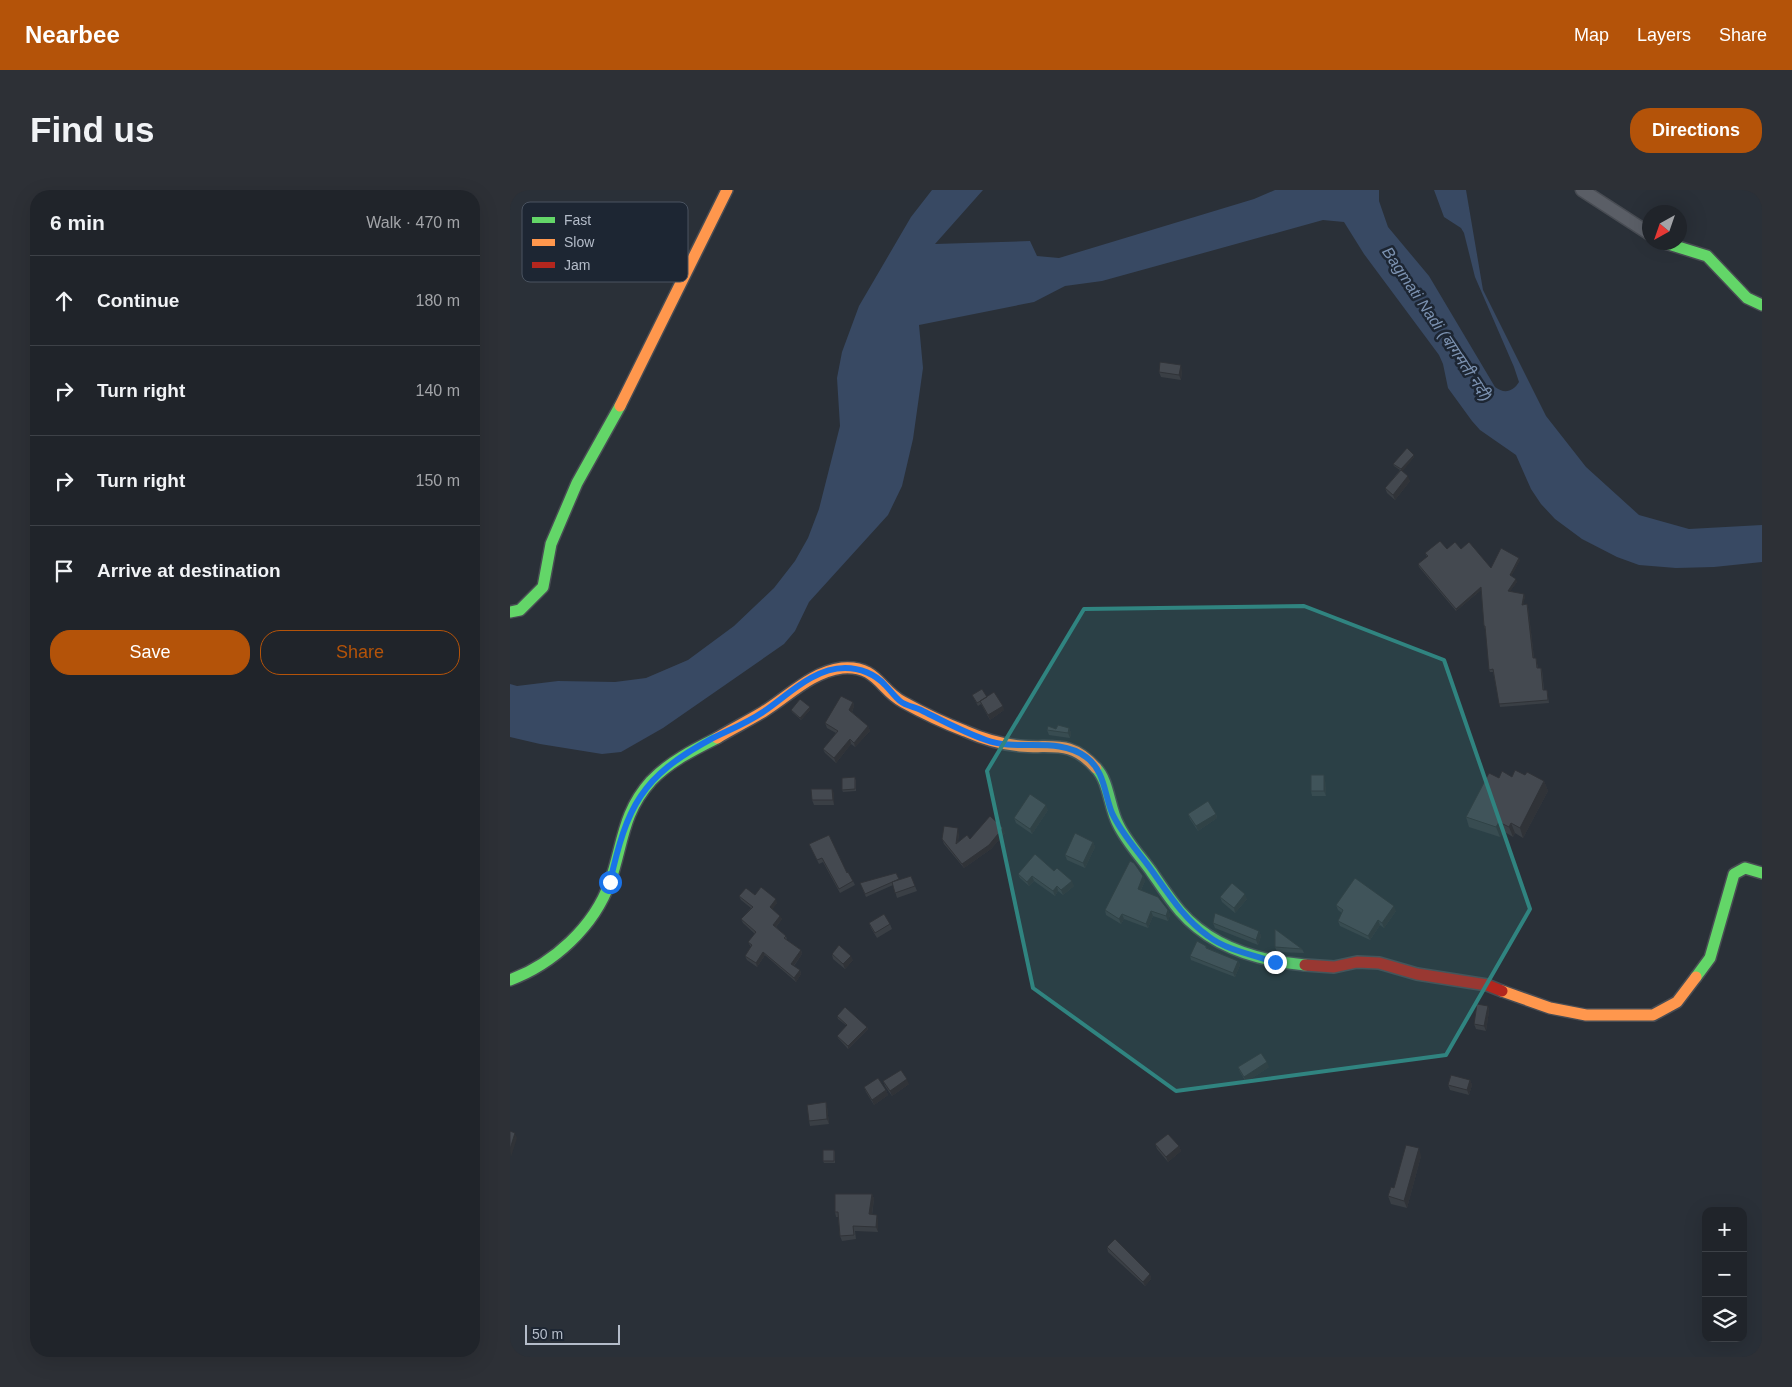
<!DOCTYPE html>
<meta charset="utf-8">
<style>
body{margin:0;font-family:Helvetica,"Noto Sans Devanagari",sans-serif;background:#2d3036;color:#f1f3f6}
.controls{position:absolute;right:15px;bottom:15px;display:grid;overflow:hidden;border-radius:10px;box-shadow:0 5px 20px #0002}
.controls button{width:45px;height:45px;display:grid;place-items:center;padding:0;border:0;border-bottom:1px solid #3d4147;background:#20242a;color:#f1f3f6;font:25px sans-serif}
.compass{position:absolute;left:1132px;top:15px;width:45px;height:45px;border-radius:50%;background:#20242a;box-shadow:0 5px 20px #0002;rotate:220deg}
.scale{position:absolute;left:15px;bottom:12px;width:95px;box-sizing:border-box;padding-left:5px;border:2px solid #b4bcc9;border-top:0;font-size:14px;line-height:18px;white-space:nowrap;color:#b4bcc9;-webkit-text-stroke:4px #1d2633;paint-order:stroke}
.stop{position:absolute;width:15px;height:15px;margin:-11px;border:4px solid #1a73e8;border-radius:50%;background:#fff}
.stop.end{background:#1a73e8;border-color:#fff;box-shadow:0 1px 5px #0008}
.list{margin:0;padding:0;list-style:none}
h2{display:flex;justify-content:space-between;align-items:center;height:65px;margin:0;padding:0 20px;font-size:21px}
h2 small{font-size:16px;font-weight:400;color:#a2a4a8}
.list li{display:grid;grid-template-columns:32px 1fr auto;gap:15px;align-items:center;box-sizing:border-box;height:90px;padding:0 20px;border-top:1px solid #3d4147}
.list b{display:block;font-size:19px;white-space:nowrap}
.list em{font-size:16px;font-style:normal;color:#a2a4a8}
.actions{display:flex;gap:10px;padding:15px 20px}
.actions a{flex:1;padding:11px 0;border:1px solid #b45309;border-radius:20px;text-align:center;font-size:18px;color:#b45309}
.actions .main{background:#b45309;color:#fff}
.icon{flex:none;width:28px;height:28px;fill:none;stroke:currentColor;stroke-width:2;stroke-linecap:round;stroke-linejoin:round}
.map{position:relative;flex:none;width:1252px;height:1167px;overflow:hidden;border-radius:20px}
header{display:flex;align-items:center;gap:30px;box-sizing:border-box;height:70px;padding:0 25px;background:#b45309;color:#fff}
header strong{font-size:24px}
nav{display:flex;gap:28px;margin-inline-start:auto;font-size:18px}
.intro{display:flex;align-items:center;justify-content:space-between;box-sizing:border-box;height:120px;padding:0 30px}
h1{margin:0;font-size:35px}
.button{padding:12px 22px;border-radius:20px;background:#b45309;color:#fff;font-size:18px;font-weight:700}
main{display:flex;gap:30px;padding:0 30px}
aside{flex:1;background:#20242a;border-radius:20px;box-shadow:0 5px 20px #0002}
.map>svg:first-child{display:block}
</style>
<header>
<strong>Nearbee</strong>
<nav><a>Map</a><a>Layers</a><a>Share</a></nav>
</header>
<div class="intro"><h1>Find us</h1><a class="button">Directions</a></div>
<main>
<aside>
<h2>6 min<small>Walk · 470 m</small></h2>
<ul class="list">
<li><svg class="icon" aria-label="ahead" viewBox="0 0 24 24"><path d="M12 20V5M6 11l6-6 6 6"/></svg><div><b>Continue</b></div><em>180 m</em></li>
<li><svg class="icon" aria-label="right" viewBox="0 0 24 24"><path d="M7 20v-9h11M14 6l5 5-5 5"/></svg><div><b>Turn right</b></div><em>140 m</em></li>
<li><svg class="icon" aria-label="right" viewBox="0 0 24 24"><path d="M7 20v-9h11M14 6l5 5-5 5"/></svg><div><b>Turn right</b></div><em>150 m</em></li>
<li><svg class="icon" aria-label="arrive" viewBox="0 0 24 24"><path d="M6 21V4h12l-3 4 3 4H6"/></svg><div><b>Arrive at destination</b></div></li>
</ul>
<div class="actions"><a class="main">Save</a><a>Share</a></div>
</aside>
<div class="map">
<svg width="1252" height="1167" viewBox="0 0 1252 1167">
<rect width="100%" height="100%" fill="#2a3038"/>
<!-- water -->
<path fill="#384963" d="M422 0H473L425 54 520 51 527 66 549 68 744 9 765 0H869V11L878 37 919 86 985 197C994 204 1003 202 1009 192L1004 177 965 87 954 43 951 38 934 27 924 0H956L973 100 1036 226 1076 277 1129 325 1179 339 1252 335V372L1204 377 1166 378 1129 375 1107 367 1072 349 1045 329 1031 314 1021 299 1006 265 970 240 962 231 938 198 933 174 929 165 854 64 834 32 813 30 592 91 555 96 524 112 409 135 413 178 403 249 392 296 378 325 299 412 285 441 274 454 153 538 111 562 92 564 30 554 0 547V494L7 496 48 491 105 492 136 488 178 470 224 436 264 398 285 371 298 348 309 319 330 236 327 188 332 162 349 116 401 27Z"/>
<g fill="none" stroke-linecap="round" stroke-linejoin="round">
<!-- street casing -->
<g stroke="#484c53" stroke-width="15">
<path id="street" d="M1072 0 1140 44"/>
</g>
<!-- fast casing -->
<g stroke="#484c53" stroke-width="14">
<path id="fast" d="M1152 52 1197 66 1237 108 1252 115
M0 422 10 420 33 397 41 354 67 293 110 216
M586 578C599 591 599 617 608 634 616 651 630 666 641 681 650 694 659 708 670 721 701 757 749 771 795 775
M1186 787 1200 768 1224 684 1235 678 1252 683
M0 790C43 774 84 737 100 692 113 655 112 623 141 591 159 572 183 560 207 548"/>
</g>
<!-- slow casing -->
<g stroke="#484c53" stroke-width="14">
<path id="slow" d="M110 216 217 0
M207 548C222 539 238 531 253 522 279 506 301 482 332 478 367 475 370 500 393 512 413 523 434 533 455 541 473 549 490 554 510 556 543 559 560 549 586 578
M992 801 1040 818 1076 825H1143L1167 812 1186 787"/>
</g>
<!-- jam casing -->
<g stroke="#484c53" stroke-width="14">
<path id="jam" d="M795 775 824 777 847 772 869 773 907 784 977 795 992 801"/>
</g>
<!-- street -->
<use href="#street" stroke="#5a5e66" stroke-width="12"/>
<!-- fast -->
<use href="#fast" stroke="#63d668" stroke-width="11"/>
<!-- slow -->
<use href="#slow" stroke="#ff974d" stroke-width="11"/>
<!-- jam -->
<use href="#jam" stroke="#b3261e" stroke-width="11"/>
</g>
<!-- wall -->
<path fill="#3a3f45" d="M672 180 671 190 651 187 649 182Z
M904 265V267L892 281 900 291 885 310 877 303 875 298 890 280 884 276 883 274Z
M937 359H951L981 378 1010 370 1001 386 1007 392 1000 401 1015 406 1013 414H1017L1018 417 1024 468H1026L1028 478H1031L1032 480 1034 500H1037L1039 513 990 517 983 482H980L979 480 976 439H975L974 436 971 400 946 421 909 377 908 374 917 367 915 363Z
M462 505 477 507 494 520 480 530 471 514 468 516Z
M343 512 344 516 342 522 358 536 360 541 345 557 341 554 326 573 315 563 313 559 326 543 317 538 315 533Z
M281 520H300L291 530 282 522Z
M559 538 561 543 560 548 539 545 537 540Z
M1015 585 1034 591 1038 601 1013 648 1005 643 1003 647 993 641 990 647 959 637 956 627 989 588Z
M346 589V601L333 602 332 600Z
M815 590 816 606H802L801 601Z
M324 603V615H304L302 610Z
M538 620 522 644 506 633 504 628Z
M678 624H706L707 628 688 641 680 629Z
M449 643 448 652 460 649 495 643 481 659 454 678 434 654 432 649Z
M583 652 585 657 575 678 557 670 555 665Z
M299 654 337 683 343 691 345 695 330 703 313 672 309 674Z
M544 681 564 696 553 705 548 701 545 706 524 691 519 696 510 688 508 684Z
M401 686 407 701 387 708 383 695 356 707 350 693 389 690Z
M633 686 635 691 631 700 658 720 660 725 658 731 643 726 638 738 614 729 611 734 596 725 595 720Z
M245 705 267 713 262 719 272 729 266 737 276 746 277 750 291 760 292 764 284 776 290 780 291 784 286 792 255 765 247 777 237 770 235 766 241 757 238 752 245 744 233 733 231 729 241 718 231 710 229 706Z
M710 707 737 709 725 723 712 712Z
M826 715 886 721 874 738 870 735 860 750 830 736 828 731 832 723 828 720Z
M359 733 380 734 382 739 367 748 361 738Z
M703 733 749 741 751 746 748 755 705 738Z
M696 756 697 758 728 771 730 775 725 787 681 770 680 766Z
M765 757 792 759 794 763 767 762Z
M322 764 343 770 335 779 323 769Z
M978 816 979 821 976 841 966 839 964 834Z
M327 826 357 837 358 839 338 859 328 848 327 846 337 836 328 829Z
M728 877H759L736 892 730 882Z
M960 890 962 895 959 905 940 900 938 895Z
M373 891 399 894 382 906 375 896Z
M354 897 376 900 378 905 364 915 356 902Z
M316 912 317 917 319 934 300 936 299 931Z
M645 954 669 956 671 961 658 972 647 959Z
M324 960 325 962V973H314L313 971Z
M911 966 897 1018 881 1014 878 1006 884 998Z
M362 1004 364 1009 362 1025 368 1030V1042L345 1041 346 1049 332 1051 330 1046 328 1027H326L325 1022Z
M597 1057 640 1084 641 1089 635 1096 598 1062Z"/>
<!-- shaded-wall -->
<path fill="#303338" d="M671 175 672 180 671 190 669 185Z
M904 265V267L892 282 891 279Z
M898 286 900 291 885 310 883 305Z
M1009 368 1010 370 1001 387 1000 385Z
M1006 389 1007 392 999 403 998 401Z
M971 397 972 399 946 421V419Z
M1014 404 1015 406 1013 417 1012 415Z
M1017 414 1018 417 1024 471 1023 468Z
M343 512 344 516 341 524 339 520Z
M493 516 494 520 480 530 478 525Z
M300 517V520L291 530 290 528Z
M358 536 360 541 345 557 344 553Z
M559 538 561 543 560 548 558 543Z
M340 549 341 554 326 573 324 568Z
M814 585 815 590 816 606 814 601Z
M1034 591 1038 601 1013 648 1010 638Z
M322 599 324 603V615L323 610Z
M536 615 538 620 522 644 520 639Z
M706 624 707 628 688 641 686 636Z
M989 632 993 641 990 647 986 637Z
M1001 633 1005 643 1003 647 999 637Z
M448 638 449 643 447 658 446 654Z
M493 638 495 643 481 659 454 678 452 674Z
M583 652 585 657 575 678 573 673Z
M522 686 524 691 519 696 517 692Z
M633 686 635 691 629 704 628 699Z
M562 691 564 696 553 705 551 700Z
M547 696 548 701 545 706 543 701Z
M735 704 737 709 725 723 724 718Z
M266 709 267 713 261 721 260 717Z
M884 716 886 721 874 738 872 733Z
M658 720 660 725 658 731 656 726Z
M641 721 643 726 638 738 636 734Z
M612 724 614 729 611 734 609 729Z
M270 726 272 729 264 739 263 735Z
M868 730 870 735 860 750 858 746Z
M749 741 751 746 748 755 746 750Z
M291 760 292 764 282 778 281 774Z
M253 762 255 765 247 777 246 773Z
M341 766 343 770 335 779 333 774Z
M728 771 730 775 725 787 723 783Z
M290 780 291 784 286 792 284 788Z
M978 816 979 821 976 841 974 836Z
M357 837 358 839 338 859V856Z
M757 872 759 877 736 892 734 887Z
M397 889 399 894 382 906 380 901Z
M960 890 962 895 959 905 957 900Z
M376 900 378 905 364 915 362 910Z
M316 912 317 917 319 934 317 929Z
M5 943 7 948 1 967 0 959Z
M669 956 671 961 658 972 656 967Z
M909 958 911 966 897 1018 894 1011Z
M362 1004 364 1009 361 1029 359 1024Z
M367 1025 368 1030V1042L366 1037Z
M640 1084 641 1089 635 1096 633 1092Z"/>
<!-- building -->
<path fill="#444950" stroke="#303338" d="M650 172 671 175 669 185 649 182Z
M897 258 904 265 891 279 883 274Z
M891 280 898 286 883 305 875 298Z
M930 351 937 359 945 352 951 359 959 352 981 378 991 358 1009 368 1000 385 1006 389 998 401 1014 404 1012 415 1017 414 1023 468H1026L1027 478H1031L1033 500H1037L1038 510 989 514 983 479 979 480 975 436H974L971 397 946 419 908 374 918 366 915 363Z
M472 499 477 507 467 513 462 505Z
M484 502 493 516 478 525 470 511Z
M331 506 343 512 339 520 358 536 344 553 340 549 324 568 313 559 328 541 315 533Z
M290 509 300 517 290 528 281 520Z
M548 535 559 538 558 543 537 540 538 536 546 539Z
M1005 580 1015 585 1017 582 1034 591 1010 638 1001 633 999 637 989 632 986 637 956 627 979 583 989 588 992 581 1002 587Z
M801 585H814V601H801Z
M345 587V599L332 600V588Z
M301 599H322L323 610H302Z
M520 604 536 615 520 639 504 628Z
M698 611 706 624 686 636 678 624Z
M480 626 493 638 479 655 452 674 432 649 434 636 448 638 446 654 457 645 460 649Z
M565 643 583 652 573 673 555 665Z
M319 645 337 683 338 682 343 691 329 699 312 668 307 670 299 654Z
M525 664 544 681 547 678 562 691 551 700 547 696 543 701 522 686 517 692 508 684Z
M620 671 624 673 633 686 628 699 648 707 658 720 656 726 641 721 636 734 612 724 609 729 595 720Z
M386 683 389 689 355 704 350 693Z
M401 686 405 696 385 703 382 692Z
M845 688 884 716 872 733 868 730 858 746 828 731 833 720 826 715Z
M722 693 735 704 724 718 710 707Z
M251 697 266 709 260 717 270 726 263 735 276 746 274 748 291 760 281 774 290 780 284 788 253 762 246 773 235 766 242 755 238 752 246 742 231 729 243 717 229 706 236 698 245 705Z
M705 723 749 741 746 750 703 733Z
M374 724 380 734 365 743 359 733Z
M765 739 792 759 765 757Z
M687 751 696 756V758L728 771 723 783 680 766Z
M329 755 341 766 333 774 322 764Z
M967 814 978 816 974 836 964 834Z
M335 817 357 837 338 856 327 846 337 835 327 826Z
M751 863 757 872 734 887 728 877Z
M391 880 397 889 380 901 373 891Z
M941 885 960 890 957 900 938 895Z
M368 888 376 900 362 910 354 897Z
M316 912 317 929 299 931 297 915Z
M0 941 5 943 0 959Z
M658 944 669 956 656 967 645 954Z
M896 955 909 958 894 1011 878 1006 881 997 884 998Z
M313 960H324V971H313Z
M325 1004H362L359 1024 367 1025 366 1037 343 1036 344 1045 330 1046 328 1022H325Z
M605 1049 640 1084 633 1092 597 1057Z"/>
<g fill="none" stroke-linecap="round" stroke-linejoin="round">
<!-- route -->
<path stroke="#1a73e8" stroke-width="6" d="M100 692C117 616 131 587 201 549 219 540 237 533 253 522 277 506 303 478 335 478 350 478 365 484 375 495 380 500 385 507 390 511 396 516 405 517 411 520 433 531 453 542 476 550 509 562 547 546 576 567 595 581 594 603 602 623 611 643 627 660 640 678 658 703 673 728 698 746 716 760 743 765 765 772"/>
</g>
<!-- marked area -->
<path fill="#308480" fill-opacity="0.2" stroke="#308480" stroke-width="4" stroke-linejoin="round" d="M794 416 934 470 1020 719 936 865 666 901 523 798 477 581 574 419Z"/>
<g text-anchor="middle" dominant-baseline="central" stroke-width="5" stroke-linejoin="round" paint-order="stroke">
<!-- water labels -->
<g font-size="16" font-style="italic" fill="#7c92b1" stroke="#1d2633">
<text transform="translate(927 134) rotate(56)">Bagmati Nadi (बागमती नदी)</text>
</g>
</g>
<!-- legend -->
<rect x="12" y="12" width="166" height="80" rx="8" fill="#1d2633" stroke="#4a5360" stroke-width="1"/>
<rect x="22" y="27" width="23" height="6" fill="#63d668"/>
<rect x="22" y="49" width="23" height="7" fill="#ff974d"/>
<rect x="22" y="72" width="23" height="6" fill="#b3261e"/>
<g font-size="14" fill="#b4bcc9">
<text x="54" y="35">Fast</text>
<text x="54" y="57">Slow</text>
<text x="54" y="80">Jam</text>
</g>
</svg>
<div class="controls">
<button>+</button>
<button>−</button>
<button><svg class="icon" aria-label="layers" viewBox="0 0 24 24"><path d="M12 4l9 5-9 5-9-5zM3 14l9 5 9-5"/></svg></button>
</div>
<svg class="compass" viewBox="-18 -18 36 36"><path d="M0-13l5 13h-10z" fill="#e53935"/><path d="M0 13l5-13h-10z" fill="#a2a4a8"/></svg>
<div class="scale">50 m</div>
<div class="stop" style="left:100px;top:692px"></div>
<div class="stop end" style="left:765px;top:772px"></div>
</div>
</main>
